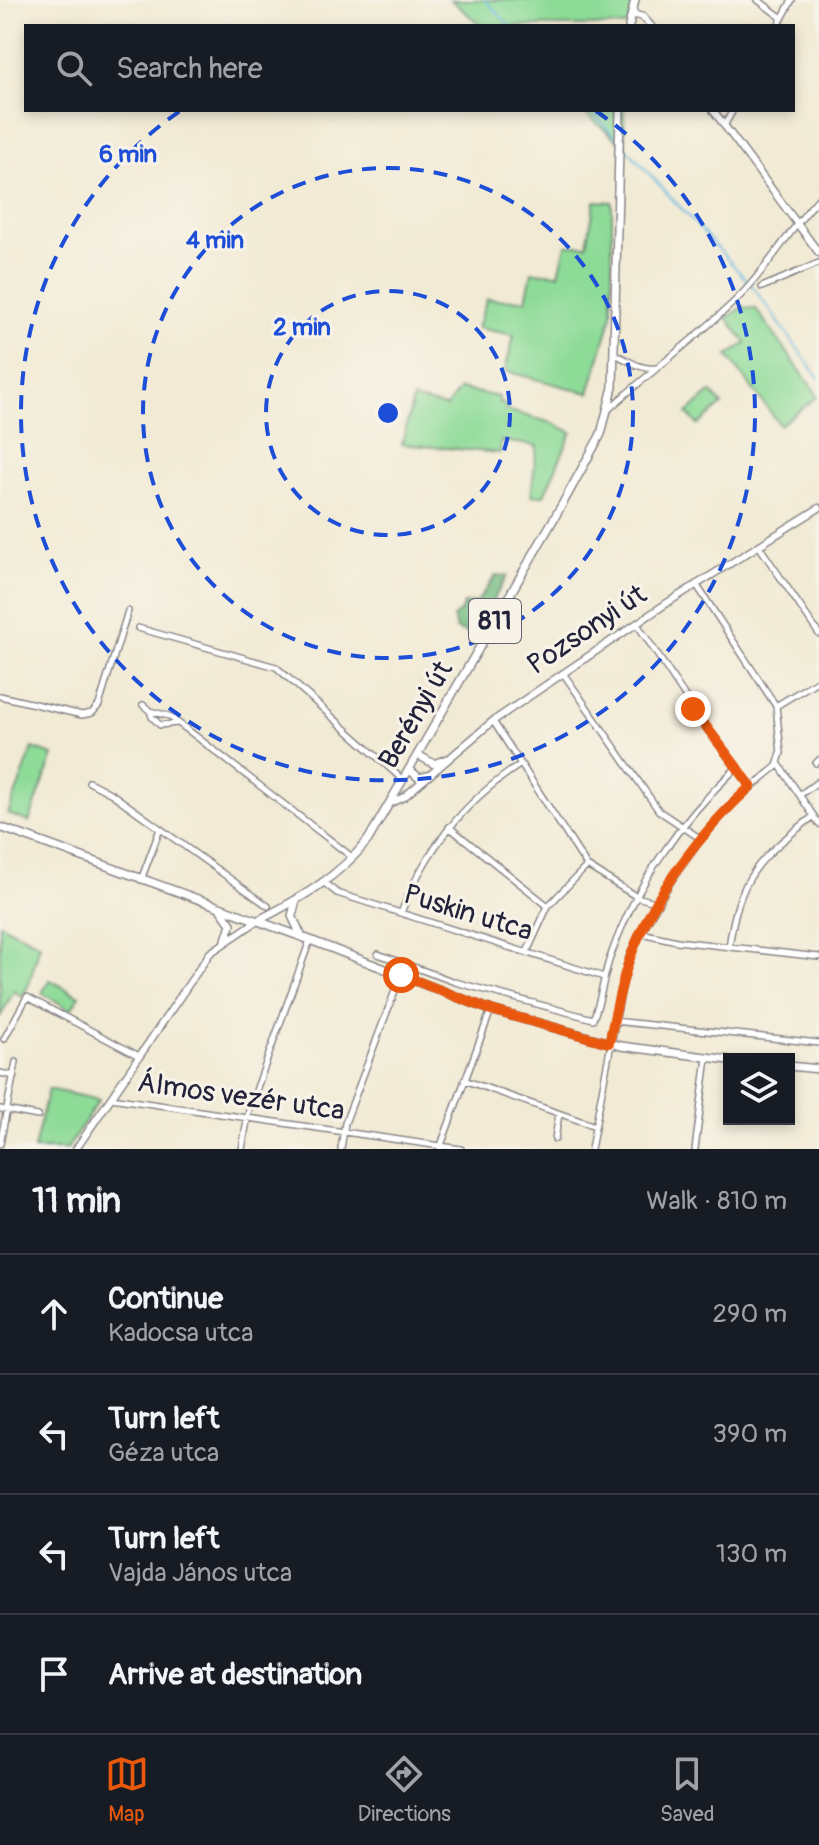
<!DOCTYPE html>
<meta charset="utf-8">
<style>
body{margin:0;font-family:Pangolin,sans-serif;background:#20242c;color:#f1f3f6}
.controls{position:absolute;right:24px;bottom:24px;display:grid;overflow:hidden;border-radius:0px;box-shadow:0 4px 12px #0003}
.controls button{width:72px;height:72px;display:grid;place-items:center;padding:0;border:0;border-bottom:2px solid #363941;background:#171b24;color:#f1f3f6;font:40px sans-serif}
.stop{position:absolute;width:24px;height:24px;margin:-18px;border:6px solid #ea580c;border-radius:50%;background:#fff}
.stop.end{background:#ea580c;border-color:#fff;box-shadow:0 2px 8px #0008}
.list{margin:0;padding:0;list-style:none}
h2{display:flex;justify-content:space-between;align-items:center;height:104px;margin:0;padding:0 32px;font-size:34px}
h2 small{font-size:26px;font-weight:400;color:#9ea1a6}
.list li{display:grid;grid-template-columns:52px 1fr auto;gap:24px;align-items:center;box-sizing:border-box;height:120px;padding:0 32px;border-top:2px solid #363941}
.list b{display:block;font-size:30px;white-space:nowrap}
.list p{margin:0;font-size:26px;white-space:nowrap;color:#9ea1a6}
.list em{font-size:26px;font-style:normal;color:#9ea1a6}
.icon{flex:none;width:44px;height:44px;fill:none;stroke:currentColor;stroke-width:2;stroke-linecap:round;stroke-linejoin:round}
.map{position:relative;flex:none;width:819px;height:1149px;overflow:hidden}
.search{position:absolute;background:#171b24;box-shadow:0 4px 12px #0003;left:24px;right:24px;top:24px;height:88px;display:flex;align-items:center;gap:20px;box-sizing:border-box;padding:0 28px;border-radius:0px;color:#9ea1a6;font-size:30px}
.sheet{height:584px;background:#171b24}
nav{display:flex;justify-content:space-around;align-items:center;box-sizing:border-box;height:112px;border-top:2px solid #363941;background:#171b24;font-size:22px;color:#9ea1a6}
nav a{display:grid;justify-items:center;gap:4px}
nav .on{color:#ea580c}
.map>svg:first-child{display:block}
</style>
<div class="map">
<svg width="819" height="1149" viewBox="0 0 819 1149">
<rect width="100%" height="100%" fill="#f7f3e8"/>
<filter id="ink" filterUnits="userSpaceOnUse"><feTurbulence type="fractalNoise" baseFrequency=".0125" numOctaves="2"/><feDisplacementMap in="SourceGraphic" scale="16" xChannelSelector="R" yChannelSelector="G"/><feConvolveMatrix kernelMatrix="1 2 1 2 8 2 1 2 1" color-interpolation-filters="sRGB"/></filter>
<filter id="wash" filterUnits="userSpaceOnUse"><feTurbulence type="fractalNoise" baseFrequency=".006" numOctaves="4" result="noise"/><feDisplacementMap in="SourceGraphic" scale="32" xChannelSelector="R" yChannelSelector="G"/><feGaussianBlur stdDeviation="1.8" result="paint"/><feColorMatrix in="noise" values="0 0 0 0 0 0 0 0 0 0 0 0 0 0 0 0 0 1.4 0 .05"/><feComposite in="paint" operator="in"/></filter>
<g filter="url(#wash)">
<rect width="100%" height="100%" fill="#f1ead4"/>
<!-- green -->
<path fill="#8edb98" stroke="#587e6a" stroke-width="2" d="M451 0H569L572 3 573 0H633L628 26H482Z
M581 110H624L625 146Z
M595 201 612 202V315L589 393 505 371 514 335 477 328 487 299 526 300 532 272 559 274 566 245H587Z
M743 307 756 309 816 393 817 397 780 425 728 356 746 343 727 318Z
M460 389 499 397V403L507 405 506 410 552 423 572 432 544 495 531 496 537 446 501 441 500 453 402 444 413 399 446 407Z
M711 392 722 405 698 425 687 413Z
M33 748 53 755 29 822 8 814Z
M0 924 40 944 29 984 22 997 14 991 0 1017Z
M50 980 79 996 71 1010 42 993Z
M48 1089 99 1100 67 1149H34Z"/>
<!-- forest -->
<path fill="#72bb80" stroke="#4a6e5e" stroke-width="2" d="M496 575 507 576 474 633 468 634 456 629 453 617 460 612 464 604 477 602Z"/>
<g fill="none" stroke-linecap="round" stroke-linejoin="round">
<!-- stream -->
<path stroke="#62b8df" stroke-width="2" d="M485 0 510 26
M589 110 616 137
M624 146 754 288 819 378"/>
</g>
</g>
<g filter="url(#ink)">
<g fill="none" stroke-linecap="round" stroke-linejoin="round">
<!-- street casing -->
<g stroke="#8a8688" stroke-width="8">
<path id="street" d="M758 0 782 18
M778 26 792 0
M724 126 733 110
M762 287 819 263
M614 354C628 359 639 370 655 368
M609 409C652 370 700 336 741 295 770 265 790 229 819 198
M759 546 819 634
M637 624 702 722 751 786
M138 628 276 667 403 780
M563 673 659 811 701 839
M0 696 82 715 92 713 99 705 128 611
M143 705 150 711 169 716 193 734 352 857
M776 706 819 680
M150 711 152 717 160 725 177 723
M493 721 587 866 637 897 658 903
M778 763 819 824
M816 763 819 760
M89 782 112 794 268 906
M801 794 819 781
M449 827 548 906
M141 880 160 829
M323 882 337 893 604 977
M401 913C425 850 464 801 521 764
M641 933 677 941 819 957
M729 947C739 876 758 859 814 816
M527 952 548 906 587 866
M378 954 455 982 593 1019C602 999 603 975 611 955 637 881 680 822 736 768
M614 1021 819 1043
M4 1039 27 997 139 1056
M0 1073 14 1076
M464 1080 595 1126
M111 1098 461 1149
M0 1109 38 1116
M555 1139 559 1114
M0 1144 16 1062
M440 1148 491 1010
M242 1149 249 1110 310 940
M341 1149 345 1123 401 975
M591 1149 622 986 630 956 641 933 671 881 701 839 736 800 777 766 781 753 776 706 696 584
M695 1149 707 1058"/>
</g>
<!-- secondary casing -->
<g stroke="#8a8688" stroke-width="9">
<path id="secondary" d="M632 14 643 17 651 26
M713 110 819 253
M391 803 404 797 493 721 667 603 819 508
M76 1149 210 953 257 921"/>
</g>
<!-- primary casing -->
<g stroke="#8a8688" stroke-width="10">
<path id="primary" d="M629 26 635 0
M418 755 434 764 447 759
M410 770 419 778 428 776
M0 827 310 940 491 1010 621 1046 729 1060
M296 900 292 916 302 937
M221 910 231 924 226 940
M257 921C298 900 339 877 368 840L563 503 601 434 613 387 620 110
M789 1066 819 1069"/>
</g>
<!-- street -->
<use href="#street" stroke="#fff" stroke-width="5"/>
<!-- secondary -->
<use href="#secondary" stroke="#fff" stroke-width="6"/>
<!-- primary -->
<use href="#primary" stroke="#fff" stroke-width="7"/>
</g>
</g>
<g fill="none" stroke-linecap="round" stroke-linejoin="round" filter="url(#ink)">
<!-- route -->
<path stroke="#ea580c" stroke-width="10" d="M401 975 491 1010 609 1043C615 1015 620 985 630 958 654 893 700 833 751 786L693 709"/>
</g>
<!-- distance rings -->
<g fill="none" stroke="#1d4ed8" stroke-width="4" stroke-dasharray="14 10">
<circle cx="388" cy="413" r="122"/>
<circle cx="388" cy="413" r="245"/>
<path d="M596 111A367 367 0 1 1 180 111"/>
</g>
<g text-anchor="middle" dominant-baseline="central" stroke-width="6" stroke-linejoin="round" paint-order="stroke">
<!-- shield labels -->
<rect fill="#f7f3e8" stroke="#62616f" stroke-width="2" x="469" y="599" width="52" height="44" rx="6"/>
<g font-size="26" font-weight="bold" fill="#22223b">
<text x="495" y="621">811</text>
</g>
<!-- street labels -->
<g font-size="28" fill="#22223b" stroke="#f7f3e8">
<text transform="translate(587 630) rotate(-34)">Pozsonyi út</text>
<text transform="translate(416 715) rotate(-60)">Berényi út</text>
<text transform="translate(468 913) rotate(17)">Puskin utca</text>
<text transform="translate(241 1097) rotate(8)">Álmos vezér utca</text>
</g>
</g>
<circle cx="388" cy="413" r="12" fill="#1d4ed8" stroke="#f7f3e8" stroke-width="4"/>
<g font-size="24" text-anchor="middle" font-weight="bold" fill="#1d4ed8" stroke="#f7f3e8" stroke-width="6" stroke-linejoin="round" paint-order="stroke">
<text x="128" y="162">6 min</text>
<text x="215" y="248">4 min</text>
<text x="302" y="335">2 min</text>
</g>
</svg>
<div class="controls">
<button><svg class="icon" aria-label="layers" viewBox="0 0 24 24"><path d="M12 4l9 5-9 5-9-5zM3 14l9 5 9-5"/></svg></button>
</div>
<div class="stop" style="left:401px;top:975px"></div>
<div class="stop end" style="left:693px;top:709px"></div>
<div class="search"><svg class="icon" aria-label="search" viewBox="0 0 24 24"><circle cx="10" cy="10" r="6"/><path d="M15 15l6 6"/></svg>Search here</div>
</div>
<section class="sheet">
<h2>11 min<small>Walk · 810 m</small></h2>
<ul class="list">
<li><svg class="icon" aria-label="ahead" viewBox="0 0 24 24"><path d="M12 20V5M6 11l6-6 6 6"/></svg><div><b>Continue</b><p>Kadocsa utca</p></div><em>290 m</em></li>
<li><svg class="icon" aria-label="left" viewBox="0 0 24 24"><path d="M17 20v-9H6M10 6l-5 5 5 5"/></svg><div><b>Turn left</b><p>Géza utca</p></div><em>390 m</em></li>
<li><svg class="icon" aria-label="left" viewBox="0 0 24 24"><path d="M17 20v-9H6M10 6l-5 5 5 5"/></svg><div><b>Turn left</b><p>Vajda János utca</p></div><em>130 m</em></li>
<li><svg class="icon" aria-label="arrive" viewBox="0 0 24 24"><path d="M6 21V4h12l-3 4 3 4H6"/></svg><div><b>Arrive at destination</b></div></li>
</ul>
</section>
<nav>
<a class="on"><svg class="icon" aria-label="map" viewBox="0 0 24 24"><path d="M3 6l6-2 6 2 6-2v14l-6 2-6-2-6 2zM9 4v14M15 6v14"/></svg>Map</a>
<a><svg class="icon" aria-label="directions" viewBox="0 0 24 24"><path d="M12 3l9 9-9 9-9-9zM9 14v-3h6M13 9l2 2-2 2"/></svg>Directions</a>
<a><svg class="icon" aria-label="saved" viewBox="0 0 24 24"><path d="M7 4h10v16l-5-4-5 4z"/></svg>Saved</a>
</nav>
